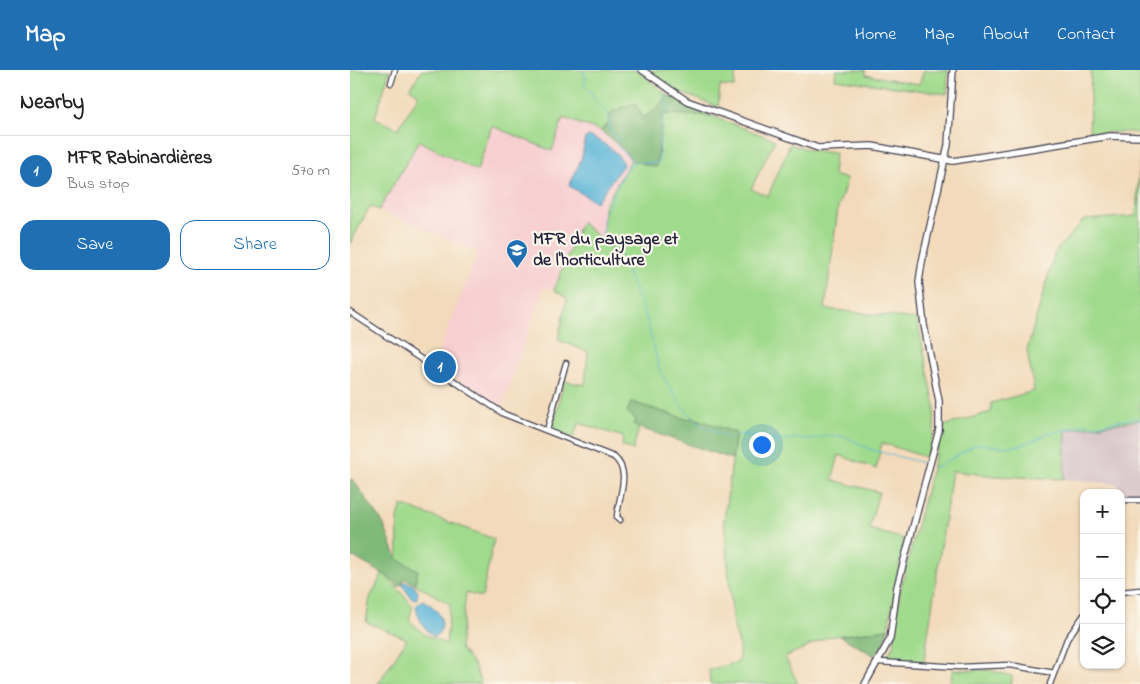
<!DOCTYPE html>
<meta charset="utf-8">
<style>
body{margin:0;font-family:"Indie Flower",sans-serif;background:#f2f2f2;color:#202124}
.controls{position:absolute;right:15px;bottom:15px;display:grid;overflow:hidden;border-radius:10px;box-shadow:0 1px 4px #0004}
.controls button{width:45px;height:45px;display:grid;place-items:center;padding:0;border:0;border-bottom:1px solid #e0e0e0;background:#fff;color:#202124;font:25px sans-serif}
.you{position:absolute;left:411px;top:374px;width:18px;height:18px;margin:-12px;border:4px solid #fff;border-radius:50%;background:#1a73e8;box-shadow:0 0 0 8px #1a73e833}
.badge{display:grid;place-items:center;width:32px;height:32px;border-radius:50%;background:#1f6fb2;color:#fff;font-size:16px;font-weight:700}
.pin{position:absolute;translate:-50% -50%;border:2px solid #fff;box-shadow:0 1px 5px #0006}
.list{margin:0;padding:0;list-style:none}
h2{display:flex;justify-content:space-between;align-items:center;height:65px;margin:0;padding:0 20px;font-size:21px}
h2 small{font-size:16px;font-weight:400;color:#757577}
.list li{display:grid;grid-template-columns:32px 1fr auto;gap:15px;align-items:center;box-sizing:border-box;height:70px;padding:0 20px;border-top:1px solid #e0e0e0}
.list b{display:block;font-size:19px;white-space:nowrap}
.list p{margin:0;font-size:16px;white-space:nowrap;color:#757577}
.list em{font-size:16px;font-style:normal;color:#757577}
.actions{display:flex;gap:10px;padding:15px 20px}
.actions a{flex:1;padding:11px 0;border:1px solid #1f6fb2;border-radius:15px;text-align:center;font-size:18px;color:#1f6fb2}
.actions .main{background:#1f6fb2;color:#fff}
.icon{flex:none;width:28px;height:28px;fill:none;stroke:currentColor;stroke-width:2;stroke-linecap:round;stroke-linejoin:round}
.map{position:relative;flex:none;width:790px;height:614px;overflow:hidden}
header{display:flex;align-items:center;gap:30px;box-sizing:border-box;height:70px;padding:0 25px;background:#1f6fb2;color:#fff}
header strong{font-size:24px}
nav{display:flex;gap:28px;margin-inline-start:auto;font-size:18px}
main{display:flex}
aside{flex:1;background:#fff}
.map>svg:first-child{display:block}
</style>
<header>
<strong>Map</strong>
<nav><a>Home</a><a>Map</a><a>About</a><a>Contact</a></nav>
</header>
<main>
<aside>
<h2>Nearby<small></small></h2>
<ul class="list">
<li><span class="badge">1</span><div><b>MFR Rabinardières</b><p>Bus stop</p></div><em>570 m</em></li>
</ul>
<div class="actions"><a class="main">Save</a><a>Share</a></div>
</aside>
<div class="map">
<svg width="790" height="614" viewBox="0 0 790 614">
<rect width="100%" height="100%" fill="#fbf7ec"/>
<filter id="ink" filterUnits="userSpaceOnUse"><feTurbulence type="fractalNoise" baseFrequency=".02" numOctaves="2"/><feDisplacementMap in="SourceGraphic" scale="10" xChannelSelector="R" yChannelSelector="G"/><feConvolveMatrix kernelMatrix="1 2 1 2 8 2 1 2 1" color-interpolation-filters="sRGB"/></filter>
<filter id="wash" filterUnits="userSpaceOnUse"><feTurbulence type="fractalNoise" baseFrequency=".0096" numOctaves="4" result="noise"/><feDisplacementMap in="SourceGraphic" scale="20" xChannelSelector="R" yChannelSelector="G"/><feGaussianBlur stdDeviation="1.12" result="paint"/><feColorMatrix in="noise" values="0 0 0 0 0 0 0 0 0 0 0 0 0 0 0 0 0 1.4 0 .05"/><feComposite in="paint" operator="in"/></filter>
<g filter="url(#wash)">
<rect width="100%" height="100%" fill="#f2daba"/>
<!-- built -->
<path fill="#f7cfd0" d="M213 48 251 61 273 79 281 90 254 135 253 170 230 153 204 220 194 217 151 339 84 294 128 182 29 140 69 71 142 56 202 81Z"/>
<!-- industrial -->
<path fill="#d2bdc5" d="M790 350V427L768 423V414L714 409 716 360Z"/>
<!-- green -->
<path fill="#a0da8c" stroke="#617e64" d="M0 0H40L25 48 48 59 69 25 60 18 72 0H287L316 24C304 51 286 49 259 52L251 61 213 48 202 81 142 56 127 101 69 71 29 140 20 136 0 174Z
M298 0H386L384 17 370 16 368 37 322 19Z
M486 0H515L516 5 569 14 574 0H598L597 24 485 9Z
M741 0H790V64L781 62 739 63Z
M313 44 362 46 425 70 401 119 418 126 440 74 460 80 485 83 483 105 497 109 488 138 475 239 567 249 585 336 584 360 578 388 532 373 526 399 489 385 482 410 529 422 519 459 554 469 538 559 478 567 435 587 448 614H360L359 600 389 592V575L383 553 374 450 386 363 344 348 336 349 281 332 286 349 284 356 289 358 283 380 272 376 273 367 229 353 223 368 202 361 214 311 235 315 238 282 208 270 217 228 204 220 231 152 253 170 254 136 281 90 306 97Z
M790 85V350L716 360 714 409 645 406 602 401 574 592 536 589 544 574 550 521 593 356 641 342V333L684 321 677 280 705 182 734 150 786 146Z
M52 435 144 469 132 527 116 523 110 578 124 595 131 614H28L57 569 16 552 20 528 33 502 63 536 59 550 74 564 96 574 100 534 65 514 68 500 47 489C50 470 44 453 52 435Z
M602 600H639L662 606V614H601Z"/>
<!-- forest -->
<path fill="#80ba78" stroke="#516e5a" d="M316 24 362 46 313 44 306 97 281 90 273 79 251 61 259 52 261 42 285 33 293 48 310 37Z
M281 332 336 349 344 348 386 363 382 389 284 356 286 349 277 342Z
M0 409 3 410 33 453 47 489 68 500 65 514 55 509 49 517C36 502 20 498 4 487L0 488Z
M538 559 534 573 525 586 490 566Z"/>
<!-- water -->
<path fill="#59b4d7" stroke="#3e6b89" d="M239 66C251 71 270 82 273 95L246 132 219 116 232 87 235 68Z
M55 512 63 515 68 522 67 529 61 528 52 514Z
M72 530C86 536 101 554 85 567 77 563 66 546 66 536Z"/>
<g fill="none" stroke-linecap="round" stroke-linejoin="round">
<!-- stream -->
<path stroke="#59b4d7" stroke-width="1" d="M233 0 236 8 234 14 258 45 260 62 268 67V77L283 91
M314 26 319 37C308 48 310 78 309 93L283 92 282 96H277L255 143 253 152 254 173 266 181 276 194 278 205 296 247 310 301 332 337 352 356 379 368 392 364 427 371 450 368 460 370 480 365 496 367 522 380 577 394
M583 396 586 397 627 374 656 377 672 375 694 366 696 362 702 363 737 354 741 356 784 348 790 350"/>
</g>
</g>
<g filter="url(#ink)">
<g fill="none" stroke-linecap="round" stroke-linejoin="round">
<!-- minor casing -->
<g stroke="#413e4e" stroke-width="7">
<path id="minor" d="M41 13 45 0
M0 242 154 344 264 387C282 402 268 427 267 447L270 450
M197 360 216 293
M771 433 773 430H790
M771 522 790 520
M529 592 609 597 660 595 704 603
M700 614 717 569 734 545"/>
</g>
<!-- tertiary casing -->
<g stroke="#413e4e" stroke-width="8">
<path id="tertiary" d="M292 0 337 31 468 78 522 76 603 91 760 66 790 67
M515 614 540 569 547 517 589 360V331L574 255 569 212 572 192 598 75 603 0"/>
</g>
<!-- minor -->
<use href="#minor" stroke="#fff" stroke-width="4.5"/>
<!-- tertiary -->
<use href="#tertiary" stroke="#fff" stroke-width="5.5"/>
</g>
</g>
<!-- icons -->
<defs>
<g id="school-pin" transform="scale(1.125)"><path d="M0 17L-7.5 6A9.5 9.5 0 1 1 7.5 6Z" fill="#1f6fb2" stroke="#fbf7ec"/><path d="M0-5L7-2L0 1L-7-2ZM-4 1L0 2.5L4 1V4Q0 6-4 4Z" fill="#fff"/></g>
</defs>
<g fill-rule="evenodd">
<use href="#school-pin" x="167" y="180"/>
</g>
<g text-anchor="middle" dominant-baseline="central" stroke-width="4.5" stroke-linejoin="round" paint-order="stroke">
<!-- poi labels -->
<g font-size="18" font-weight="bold" fill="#22223b" stroke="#fbf7ec" text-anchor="start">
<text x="183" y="170">MFR du paysage et<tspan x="183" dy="21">de l'horticulture</tspan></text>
</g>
</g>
</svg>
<div class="controls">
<button>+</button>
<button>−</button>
<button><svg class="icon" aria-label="locate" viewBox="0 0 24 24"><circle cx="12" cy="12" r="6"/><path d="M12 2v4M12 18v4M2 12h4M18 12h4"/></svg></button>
<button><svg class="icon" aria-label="layers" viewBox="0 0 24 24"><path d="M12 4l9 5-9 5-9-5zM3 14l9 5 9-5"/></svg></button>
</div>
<div class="you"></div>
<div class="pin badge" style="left:90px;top:297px">1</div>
</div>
</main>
